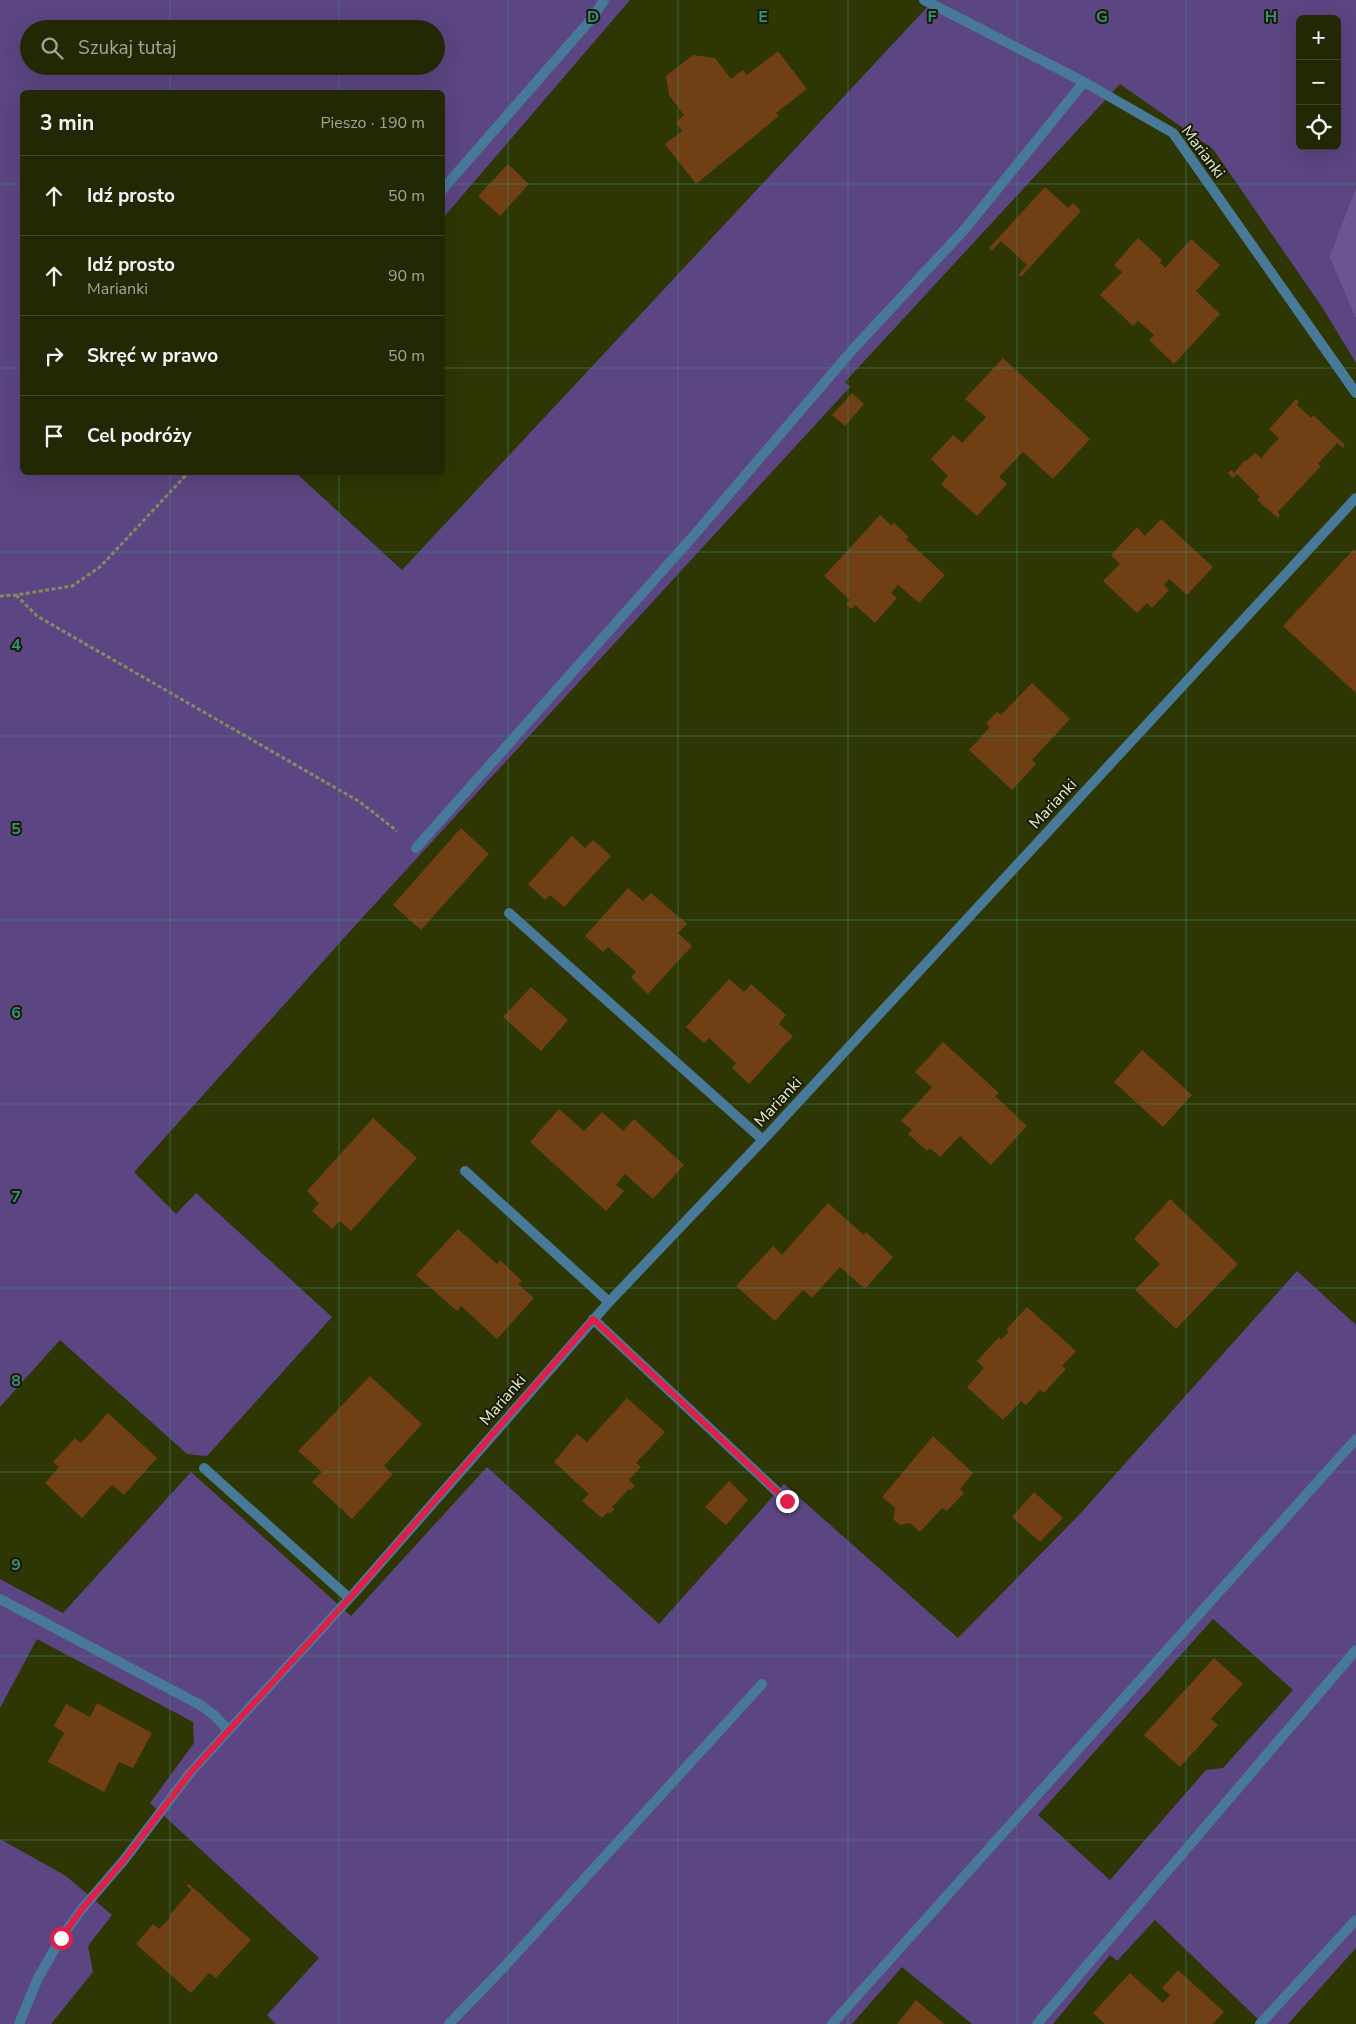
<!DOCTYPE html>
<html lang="pl">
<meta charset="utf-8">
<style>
body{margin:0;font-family:"Nunito Sans",sans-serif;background:#2a300d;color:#f1f3f6}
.controls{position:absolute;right:15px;top:15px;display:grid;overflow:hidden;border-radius:8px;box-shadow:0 5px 20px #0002}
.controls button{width:45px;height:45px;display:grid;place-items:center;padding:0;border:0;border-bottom:1px solid #3f4425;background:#222803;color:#f1f3f6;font:25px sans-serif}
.stop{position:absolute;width:15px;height:15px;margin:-11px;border:4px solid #e11d48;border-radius:50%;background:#fff}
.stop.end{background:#e11d48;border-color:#fff;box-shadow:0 1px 5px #0008}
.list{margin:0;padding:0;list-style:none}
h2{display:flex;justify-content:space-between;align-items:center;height:65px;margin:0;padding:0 20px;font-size:21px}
h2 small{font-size:16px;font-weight:400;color:#a2a69a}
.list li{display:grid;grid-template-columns:32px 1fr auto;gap:15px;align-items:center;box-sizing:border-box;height:80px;padding:0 20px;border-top:1px solid #3f4425}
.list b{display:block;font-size:19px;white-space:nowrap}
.list p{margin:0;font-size:16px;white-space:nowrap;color:#a2a69a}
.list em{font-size:16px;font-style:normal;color:#a2a69a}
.icon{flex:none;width:28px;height:28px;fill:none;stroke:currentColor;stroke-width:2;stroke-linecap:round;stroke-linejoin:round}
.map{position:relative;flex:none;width:1356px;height:2024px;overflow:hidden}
.search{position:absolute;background:#222803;box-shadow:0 5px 20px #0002;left:20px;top:20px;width:425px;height:55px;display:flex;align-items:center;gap:12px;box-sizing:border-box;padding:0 18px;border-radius:28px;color:#a2a69a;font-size:19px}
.panel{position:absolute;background:#222803;box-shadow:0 5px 20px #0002;left:20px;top:90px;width:425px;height:385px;border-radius:8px}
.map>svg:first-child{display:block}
</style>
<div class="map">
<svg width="1356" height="2024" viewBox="0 0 1356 2024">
<rect width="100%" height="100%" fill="#2e3604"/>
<!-- green -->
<path fill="#5b4582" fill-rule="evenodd" d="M0 0H630L443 218 442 92H22V472L296 473 402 570 931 3 926 0H1356V187L1329 257 1356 319V363L1322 307 1213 149 1120 84 845 382 850 387 362 918 134 1172 176 1214 196 1193 332 1317 207 1456 187 1454 60 1340 0 1407ZM1300 19H1337V146H1300ZM29 29H436V66H29Z
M1297 1271 1356 1325V1948L1288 2024H1263L1155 1920 1117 1961 1110 1955 1053 2024H972L902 1967 852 2024H276L267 2015 319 1958 150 1803 194 1743 193 1722 37 1639 0 1708V1579L63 1613 191 1472 351 1616 487 1467 659 1624 784 1484 958 1638 1079 1515ZM1213 1619 1293 1690 1223 1768 1206 1770 1110 1880 1038 1815Z
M0 1839 66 1876 112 1915 88 1946 93 1972 51 2024H0Z"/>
<!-- forest -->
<path fill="#6a5494" d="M1356 187V319L1329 257Z"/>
<!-- building -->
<path fill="#704014" d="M778 51 807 89 776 113 779 116 696 184 665 144 682 131 676 122 684 115 669 95 666 76 693 55 715 58 731 79 743 70 747 75Z
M508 164 529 184 500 216 478 196Z
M1045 187 1068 208 1073 203 1081 211 1021 277 1019 274 1027 265 1001 241 992 251 989 248Z
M1138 238 1162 260 1160 263 1165 268 1191 239 1220 265 1196 291 1220 314 1174 364 1149 340 1154 335 1138 321 1133 326 1100 295 1122 272 1114 265Z
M1003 358 1090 439 1053 479 1023 452 999 477 1007 484 977 516 941 484 948 476 931 459 953 435 962 443 986 417 965 399Z
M852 393 864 404 845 426 832 415Z
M1296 399 1299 402 1297 405 1311 418 1313 415 1345 445 1343 448 1337 443 1318 464 1321 466 1278 512 1280 515 1278 518 1257 500 1260 497 1237 474 1233 478 1228 473 1231 470 1234 473 1245 460 1246 461 1255 453 1261 458 1279 438 1269 429Z
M880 515 891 525 894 523 909 537 906 539 945 575 919 603 898 585 891 593 897 598 875 623 855 605 851 609 846 604 850 600 824 576Z
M1161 519 1213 567 1187 595 1169 579 1164 585 1169 590 1152 608 1147 603 1137 613 1103 581 1120 564 1111 555 1137 527 1145 536Z
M1354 549 1356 551V693L1283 626Z
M1032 683 1070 719 1032 760 1036 764 1012 790 969 750 990 727 986 723 997 712 1001 715Z
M461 828 489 854 421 930 393 905Z
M572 836 585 848 593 840 611 856 564 907 550 895 545 900 528 884Z
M628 888 643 901 651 893 687 924 678 933 692 946 648 994 631 977 636 972 622 959 608 947 603 952 585 936Z
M729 979 744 992 751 984 786 1015 779 1024 793 1036 749 1084 732 1068 736 1063 709 1038 704 1043 686 1027Z
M531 987 568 1020 541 1051 503 1017Z
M943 1042 999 1093 995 1096 1027 1126 991 1165 960 1136 940 1157 930 1148 927 1151 908 1134 912 1130 901 1121 932 1087 915 1072Z
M1142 1050 1192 1095 1163 1127 1114 1082Z
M559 1109 584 1131 602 1112 623 1131 634 1119 684 1165 653 1199 625 1174 616 1185 624 1191 606 1211 530 1142Z
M373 1118 417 1158 351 1231 340 1221 332 1229 312 1211 319 1203 307 1191Z
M1170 1199 1238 1264 1176 1329 1135 1290 1160 1264 1134 1239Z
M828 1203 864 1235 866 1232 893 1257 865 1289 840 1267 812 1298 803 1290 775 1321 736 1286 773 1246 782 1255Z
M458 1229 497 1264 500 1260 522 1281 518 1284 534 1298 497 1339 461 1306 457 1311 416 1275Z
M1027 1307 1076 1351 1062 1366 1066 1369 1044 1393 1040 1390 1026 1405 1021 1401 1003 1420 967 1387 984 1368 977 1361 999 1337 1001 1340 1009 1332 1006 1330Z
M370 1376 422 1424 384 1466 393 1474 352 1519 312 1482 322 1472 298 1451Z
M627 1398 665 1432 636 1463 641 1467 629 1480 635 1486 631 1490 629 1489 612 1507 614 1509 610 1514 608 1512 602 1518 582 1501 589 1494 554 1462 577 1434 587 1442Z
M108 1413 157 1458 124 1495 112 1485 82 1518 45 1483 59 1467 53 1462 75 1438 81 1443Z
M933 1436 973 1473 960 1489 964 1493 947 1511 942 1508 920 1532 910 1523 900 1525 893 1519 895 1508 882 1497Z
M729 1481 748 1500 726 1525 705 1507Z
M1034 1492 1063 1518 1040 1542 1012 1517Z
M1214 1658 1243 1684 1211 1719 1218 1725 1180 1767 1144 1735Z
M97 1703 152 1733 133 1768 119 1762 104 1792 48 1762 64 1733 54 1726 66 1704 90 1717Z
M189 1884 251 1940 216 1978 209 1973 191 1993 136 1944 153 1924 159 1929 170 1918 169 1916 191 1890 187 1886Z
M1178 1970 1224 2012 1213 2024H1105L1093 2013 1130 1973 1163 2003 1170 1995 1162 1988Z
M916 2000 944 2024H897Z"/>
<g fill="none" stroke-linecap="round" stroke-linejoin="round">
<!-- path -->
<path stroke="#838b61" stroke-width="3" stroke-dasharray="4 2.5" stroke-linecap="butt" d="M16 595 37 616 360 802 397 831
M0 596 16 595 72 586 100 567 189 472"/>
<!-- lane -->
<path stroke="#487999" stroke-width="10" d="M924 0 1084 82 1173 133 1356 393
M442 190 594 16 604 0
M416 848 695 534 854 348 965 229 1084 82
M509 913 763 1140
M465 1171 609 1302
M593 1319 787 1501
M204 1468 349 1598
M0 1599 202 1706 215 1716 228 1730
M19 2024 38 1978 61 1938 81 1910 124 1860 190 1773 356 1591 609 1302 763 1140 1356 498
M449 2024 505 1966 762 1684
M832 2024 1356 1439
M1037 2024 1356 1650
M1260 2024 1356 1920"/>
</g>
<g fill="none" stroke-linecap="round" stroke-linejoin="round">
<!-- route -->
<path stroke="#e11d48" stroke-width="6" d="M61 1938 81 1910 124 1860 190 1773 356 1591 593 1319 787 1501"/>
</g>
<!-- grid -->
<path fill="none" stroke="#3a8e81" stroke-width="1" stroke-opacity="0.55" d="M170 0V29M339 0V29M508 0V2024M678 0V2024M848 0V2024M1017 0V2024M1186 0V2024M170 66V92M339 66V92M0 184H22M442 184H1356M0 368H22M442 368H1356M170 472V2024M339 472V2024M0 552H1356M0 736H1356M0 920H1356M0 1104H1356M0 1288H1356M0 1472H1356M0 1656H1356M0 1840H1356"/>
<g text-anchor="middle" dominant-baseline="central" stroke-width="4" stroke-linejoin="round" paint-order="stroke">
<!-- street labels -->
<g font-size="16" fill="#e7efce" stroke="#171c03">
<text transform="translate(1203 152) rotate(53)">Marianki</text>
<text transform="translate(1053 804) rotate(-47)">Marianki</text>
<text transform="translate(778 1102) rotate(-47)">Marianki</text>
<text transform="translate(503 1400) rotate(-49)">Marianki</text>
</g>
</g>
<g font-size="16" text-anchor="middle" font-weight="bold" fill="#3a8e81" stroke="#171c03" stroke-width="4" stroke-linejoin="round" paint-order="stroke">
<text x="593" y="22">D</text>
<text x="763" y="22">E</text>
<text x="932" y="22">F</text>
<text x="1102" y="22">G</text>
<text x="1271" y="22">H</text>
<text x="16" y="650">4</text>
<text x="16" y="834">5</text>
<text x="16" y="1018">6</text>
<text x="16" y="1202">7</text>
<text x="16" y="1386">8</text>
<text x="16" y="1570">9</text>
</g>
</svg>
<div class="controls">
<button>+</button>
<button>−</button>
<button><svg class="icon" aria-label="locate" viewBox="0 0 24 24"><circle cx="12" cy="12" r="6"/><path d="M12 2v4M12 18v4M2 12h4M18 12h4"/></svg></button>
</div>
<div class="stop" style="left:61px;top:1938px"></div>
<div class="stop end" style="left:787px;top:1501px"></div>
<div class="search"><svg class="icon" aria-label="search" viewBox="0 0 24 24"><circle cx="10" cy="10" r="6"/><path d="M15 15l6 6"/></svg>Szukaj tutaj</div>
<section class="panel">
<h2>3 min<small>Pieszo · 190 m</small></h2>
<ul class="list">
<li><svg class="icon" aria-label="ahead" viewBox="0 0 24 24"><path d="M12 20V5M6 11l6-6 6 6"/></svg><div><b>Idź prosto</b></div><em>50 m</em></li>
<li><svg class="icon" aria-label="ahead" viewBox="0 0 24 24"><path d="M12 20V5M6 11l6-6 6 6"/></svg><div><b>Idź prosto</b><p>Marianki</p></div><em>90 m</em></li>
<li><svg class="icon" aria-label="right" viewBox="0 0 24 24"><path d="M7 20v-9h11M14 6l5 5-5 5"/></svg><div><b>Skręć w prawo</b></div><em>50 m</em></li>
<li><svg class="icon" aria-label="arrive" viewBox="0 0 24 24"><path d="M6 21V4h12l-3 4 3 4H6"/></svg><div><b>Cel podróży</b></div></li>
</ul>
</section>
</div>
